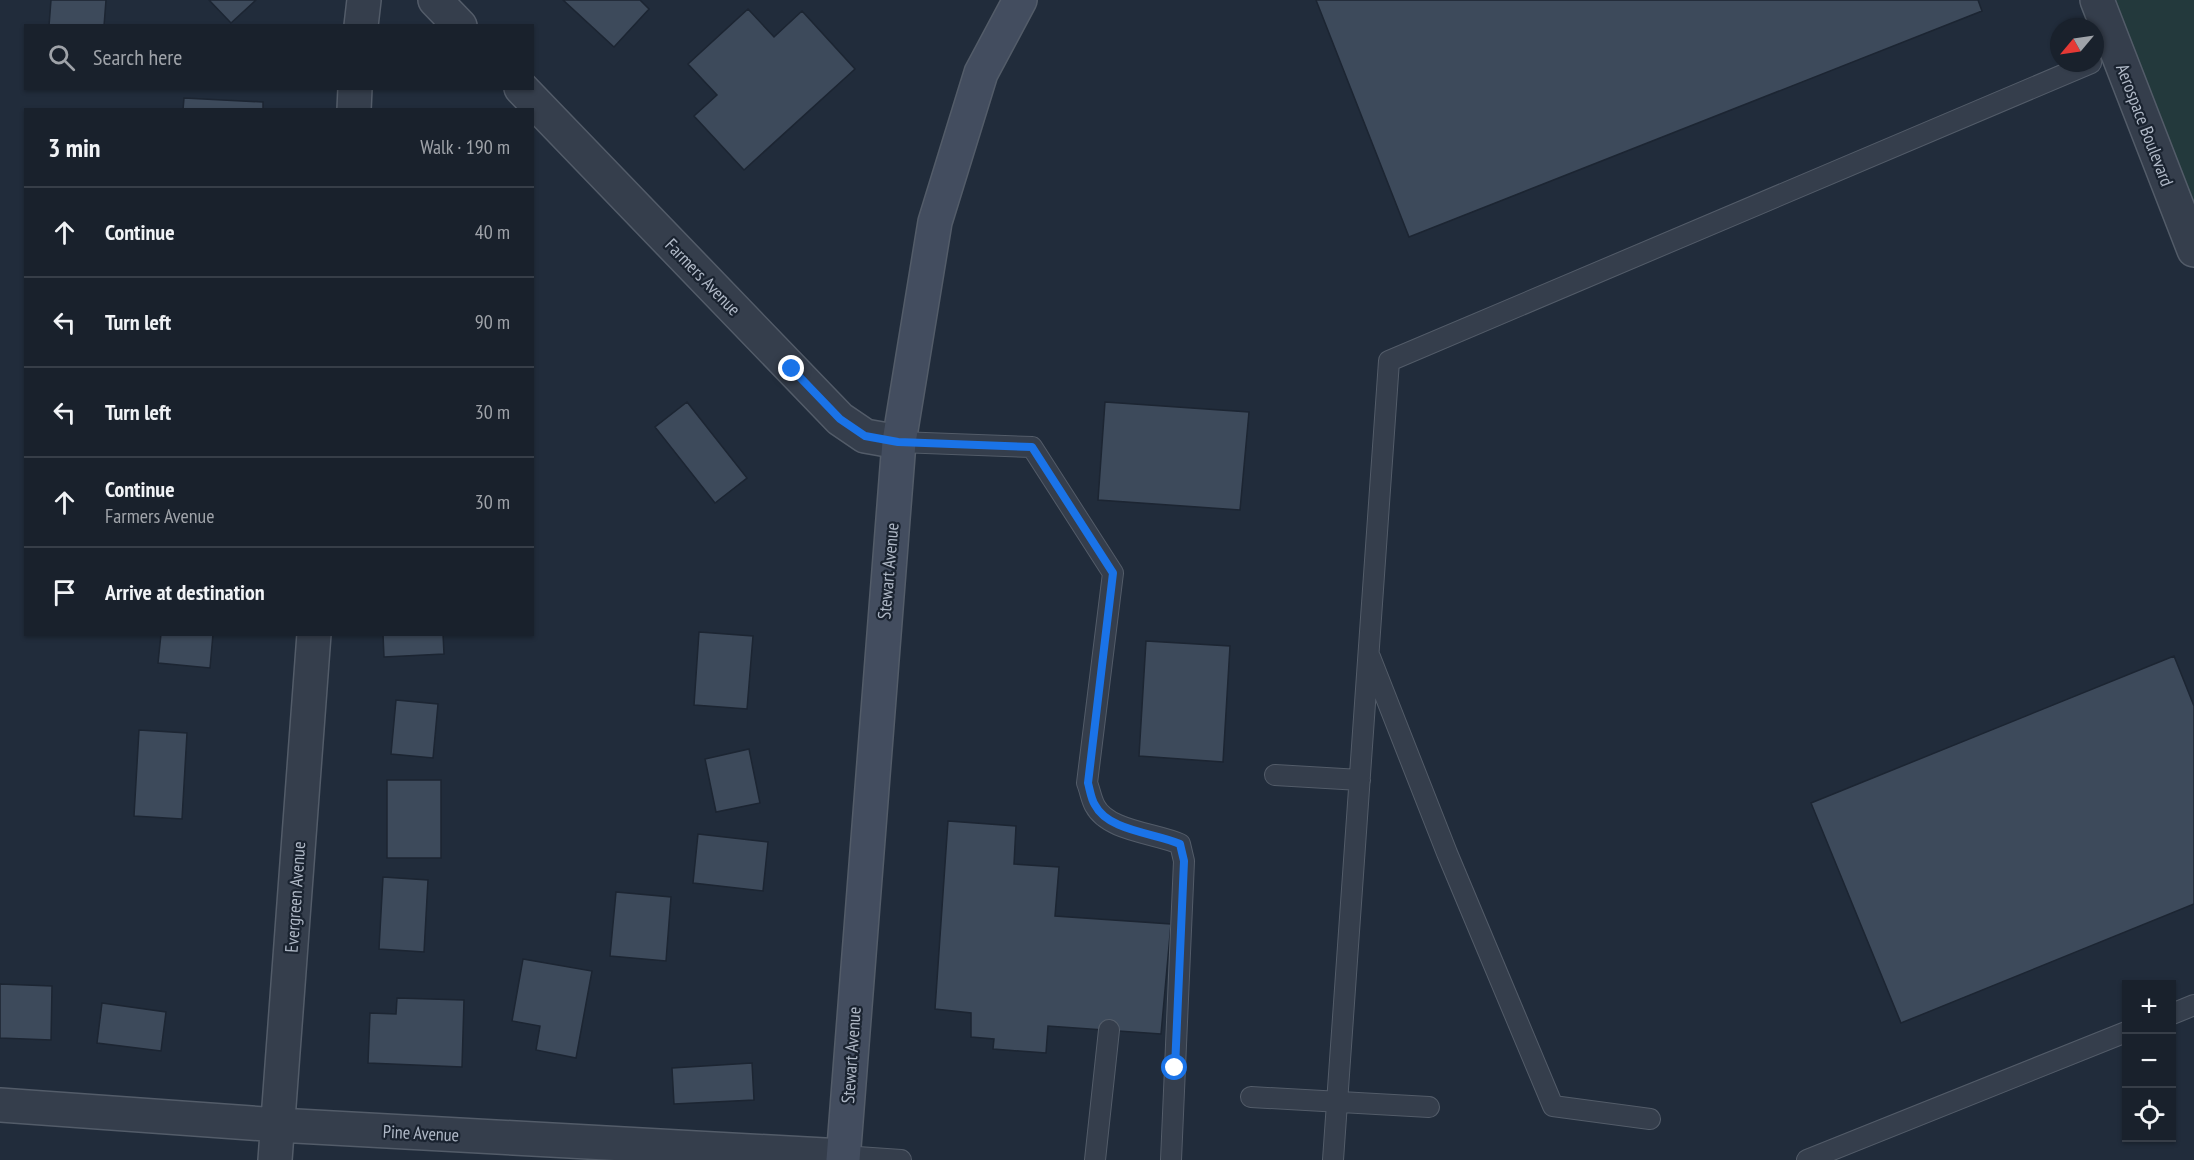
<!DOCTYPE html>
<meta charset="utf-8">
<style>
body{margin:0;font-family:"PT Sans Narrow",sans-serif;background:#262e38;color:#f1f3f6}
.controls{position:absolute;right:18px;bottom:18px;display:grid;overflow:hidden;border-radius:0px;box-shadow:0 2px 4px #0004}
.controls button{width:54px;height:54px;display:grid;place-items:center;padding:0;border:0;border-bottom:2px solid #373e48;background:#19212c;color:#f1f3f6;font:30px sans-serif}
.compass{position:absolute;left:2050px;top:18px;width:54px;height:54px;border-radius:50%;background:#19212c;box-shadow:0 2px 4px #0004;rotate:241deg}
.stop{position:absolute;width:18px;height:18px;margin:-14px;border:4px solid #1a73e8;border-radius:50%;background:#fff}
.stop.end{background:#1a73e8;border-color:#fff;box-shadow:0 2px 6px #0008}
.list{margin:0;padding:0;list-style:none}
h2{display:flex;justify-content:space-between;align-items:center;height:78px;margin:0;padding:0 24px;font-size:26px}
h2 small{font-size:20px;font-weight:400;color:#9fa3a9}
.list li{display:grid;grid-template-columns:39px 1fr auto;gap:18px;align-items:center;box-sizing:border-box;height:90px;padding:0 24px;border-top:2px solid #373e48}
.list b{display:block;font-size:22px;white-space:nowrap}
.list p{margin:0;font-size:20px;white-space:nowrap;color:#9fa3a9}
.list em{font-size:20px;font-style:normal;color:#9fa3a9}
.icon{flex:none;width:33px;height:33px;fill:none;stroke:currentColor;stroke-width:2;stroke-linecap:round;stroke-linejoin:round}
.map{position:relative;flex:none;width:2194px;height:1160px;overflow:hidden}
.search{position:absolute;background:#19212c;box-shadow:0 2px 4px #0004;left:24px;top:24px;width:510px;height:66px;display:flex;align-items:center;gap:15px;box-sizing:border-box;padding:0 21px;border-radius:0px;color:#9fa3a9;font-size:22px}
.panel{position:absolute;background:#19212c;box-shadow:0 2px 4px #0004;left:24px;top:108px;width:510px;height:528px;border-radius:0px}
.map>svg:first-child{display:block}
</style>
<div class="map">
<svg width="2194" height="1160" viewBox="0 0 2194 1160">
<rect width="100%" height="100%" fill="#212c3b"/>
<!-- green -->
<path fill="#23393c" d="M2114 0H2194V210Z"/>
<!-- building -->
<path fill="#3d4a5b" stroke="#1c2532" stroke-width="1.5" d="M51 0H106L104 26H49Z
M209 0H256L231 23Z
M563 0H640L649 9 614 47Z
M1316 0H1978L1982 11 1409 237Z
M748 9 774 37 802 11 855 69 744 170 694 116 717 95 688 64Z
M184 98 263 102V110H183Z
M687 402 747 478 715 503 655 427Z
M1105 402 1249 412 1240 510 1098 500Z
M699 632 753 636 747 709 694 705Z
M161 634H213L210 668 158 663Z
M383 634H443L444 654 384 657Z
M1146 641 1230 646 1223 762 1139 756Z
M2174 656 2194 706V904L1901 1023 1811 803Z
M396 700 438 704 433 758 391 754Z
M139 730 187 733 182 819 134 816Z
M749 749 760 803 716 812 705 759Z
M387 780H441V858H387Z
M948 821 1016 826 1014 864 1059 867 1055 916 1171 924 1161 1034 1048 1026 1046 1053 993 1049 994 1039 971 1037V1013L935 1009Z
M698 834 768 842 763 891 693 883Z
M383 877 428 880 424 952 379 949Z
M616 892 671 897 666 961 610 956Z
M523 959 592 971 576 1058 536 1050 540 1026 512 1021Z
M0 984 52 986 51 1040 0 1038Z
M397 998 464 1000 462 1067 368 1063 370 1013 396 1014Z
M102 1003 166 1012 161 1051 97 1043Z
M752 1063 754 1100 674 1104 672 1068Z"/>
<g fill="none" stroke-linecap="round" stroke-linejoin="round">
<!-- service casing -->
<g stroke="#535c69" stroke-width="22">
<path id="service" d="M899 442 1032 447 1113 573 1087 783C1090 790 1091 799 1095 806 1108 831 1155 833 1180 844L1184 861 1171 1160
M1370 657 1447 853 1553 1106 1650 1119
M1275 775 1360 780
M2172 1014 2194 1005
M1251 1097 1429 1107
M843 1156 901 1160
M1095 1160 1109 1030
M1333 1160 1389 361 2091 63
M1807 1160 2126 1032"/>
</g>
<!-- minor casing -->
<g stroke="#535c69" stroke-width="36">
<path id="minor" d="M361 26 364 0
M354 110 355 88
M0 1105 278 1125 843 1156
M275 1160 314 634"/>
</g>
<!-- tertiary casing -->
<g stroke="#535c69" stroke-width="36">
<path id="tertiary" d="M435 0 460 26
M2097 0 2194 250
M521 88 840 419 865 436 899 442"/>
</g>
<!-- secondary casing -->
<g stroke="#535c69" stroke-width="36">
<path id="secondary" d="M843 1160 899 442 935 222 981 73 1020 0"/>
</g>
<!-- service -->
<use href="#service" stroke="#353e4c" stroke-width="20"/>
<!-- minor -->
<use href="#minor" stroke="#353e4c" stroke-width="33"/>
<!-- tertiary -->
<use href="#tertiary" stroke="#353e4c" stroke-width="33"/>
<!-- secondary -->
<use href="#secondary" stroke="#434d5f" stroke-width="33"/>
</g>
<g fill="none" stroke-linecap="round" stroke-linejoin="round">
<!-- route -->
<path stroke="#1a73e8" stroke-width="8" d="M792 369 840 419 865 436 898 442 1032 447 1113 573 1088 783C1090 790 1091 799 1095 805 1108 831 1155 833 1180 844L1184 861 1175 1068"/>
</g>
<g text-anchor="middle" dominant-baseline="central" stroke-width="4.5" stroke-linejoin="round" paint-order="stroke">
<!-- street labels -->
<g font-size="18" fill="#b0b9c7" stroke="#1a2330">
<text transform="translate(2145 125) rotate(69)">Aerospace Boulevard</text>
<text transform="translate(703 277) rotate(46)">Farmers Avenue</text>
<text transform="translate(888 571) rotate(-85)">Stewart Avenue</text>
<text transform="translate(295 897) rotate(-86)">Evergreen Avenue</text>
<text transform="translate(851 1055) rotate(-86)">Stewart Avenue</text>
<text transform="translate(421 1133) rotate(3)">Pine Avenue</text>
</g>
</g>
</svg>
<div class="controls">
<button>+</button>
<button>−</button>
<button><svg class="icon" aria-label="locate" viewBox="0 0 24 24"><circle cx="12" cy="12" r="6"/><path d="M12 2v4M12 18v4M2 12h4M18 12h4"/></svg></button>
</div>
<svg class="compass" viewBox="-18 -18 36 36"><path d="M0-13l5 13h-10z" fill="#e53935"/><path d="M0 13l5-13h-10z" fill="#9fa3a9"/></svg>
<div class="stop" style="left:1175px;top:1068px"></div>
<div class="stop end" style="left:792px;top:369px"></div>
<div class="search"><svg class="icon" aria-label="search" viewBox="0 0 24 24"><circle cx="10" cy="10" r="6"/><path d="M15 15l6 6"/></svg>Search here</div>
<section class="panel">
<h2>3 min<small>Walk · 190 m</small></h2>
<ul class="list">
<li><svg class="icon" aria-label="ahead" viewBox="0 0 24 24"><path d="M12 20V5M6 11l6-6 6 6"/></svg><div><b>Continue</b></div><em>40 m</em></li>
<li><svg class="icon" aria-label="left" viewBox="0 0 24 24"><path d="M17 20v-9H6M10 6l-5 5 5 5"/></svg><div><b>Turn left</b></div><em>90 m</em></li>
<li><svg class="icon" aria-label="left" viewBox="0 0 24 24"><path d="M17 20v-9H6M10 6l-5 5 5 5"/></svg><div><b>Turn left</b></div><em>30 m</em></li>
<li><svg class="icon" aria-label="ahead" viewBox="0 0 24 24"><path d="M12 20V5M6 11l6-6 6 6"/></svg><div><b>Continue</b><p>Farmers Avenue</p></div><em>30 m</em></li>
<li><svg class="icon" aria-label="arrive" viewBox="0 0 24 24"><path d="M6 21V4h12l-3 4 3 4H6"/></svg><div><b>Arrive at destination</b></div></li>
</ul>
</section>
</div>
